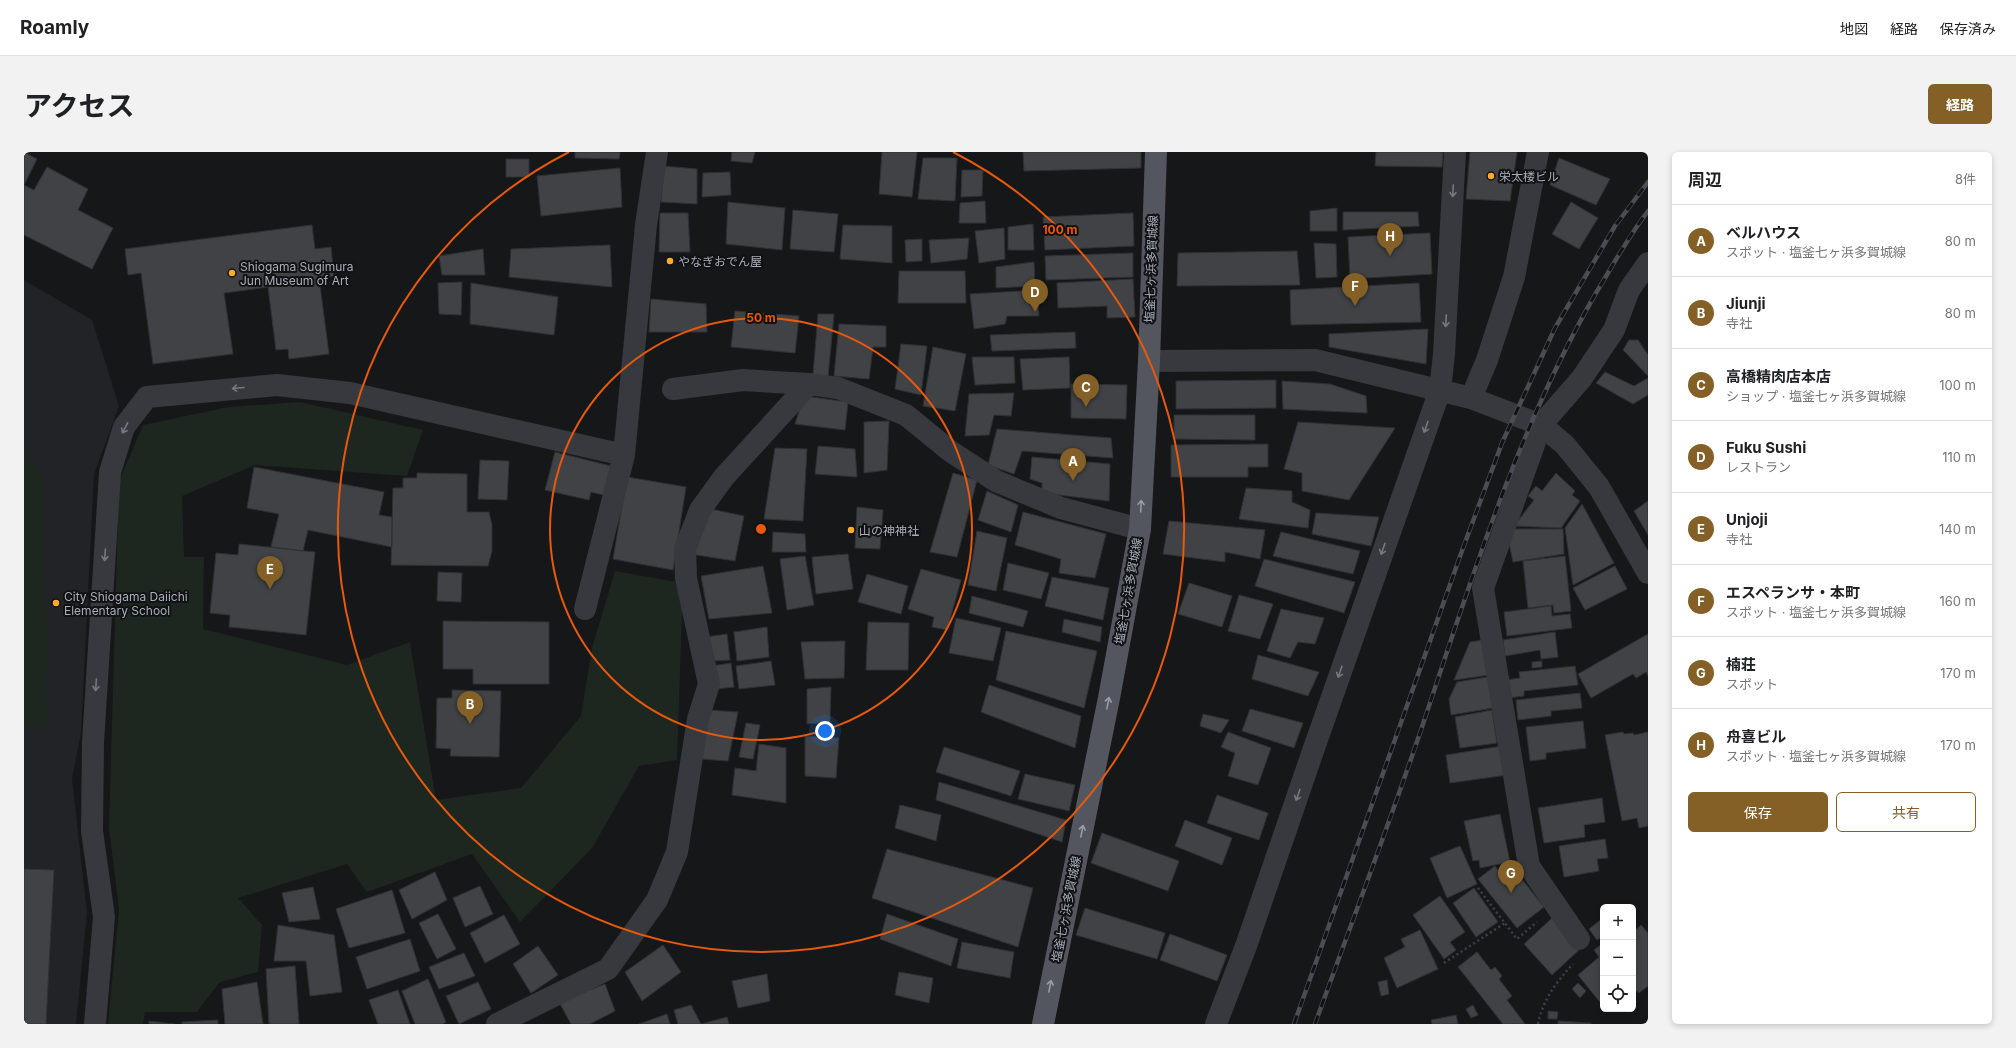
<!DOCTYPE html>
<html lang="ja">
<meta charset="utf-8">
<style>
body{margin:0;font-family:Inter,"Noto Sans JP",sans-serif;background:#f2f2f2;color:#202124}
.controls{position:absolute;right:12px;bottom:12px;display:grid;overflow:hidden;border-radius:6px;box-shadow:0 2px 6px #0003}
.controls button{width:36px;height:36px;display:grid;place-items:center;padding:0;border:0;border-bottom:1px solid #e0e0e0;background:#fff;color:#202124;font:20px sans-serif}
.you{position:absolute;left:801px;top:579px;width:14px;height:14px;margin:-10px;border:3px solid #fff;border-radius:50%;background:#1a73e8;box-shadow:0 0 0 6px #1a73e833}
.badge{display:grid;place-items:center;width:26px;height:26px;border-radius:50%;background:#846026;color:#fff;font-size:13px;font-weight:700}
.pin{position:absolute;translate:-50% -33px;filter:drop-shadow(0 1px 2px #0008)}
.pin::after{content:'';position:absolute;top:21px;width:14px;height:12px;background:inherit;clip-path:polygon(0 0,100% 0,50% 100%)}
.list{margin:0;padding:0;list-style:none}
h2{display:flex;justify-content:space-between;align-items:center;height:52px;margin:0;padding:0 16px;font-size:17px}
h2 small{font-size:13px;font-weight:400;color:#757577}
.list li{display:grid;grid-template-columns:26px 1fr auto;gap:12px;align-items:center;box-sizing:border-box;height:72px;padding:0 16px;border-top:1px solid #e0e0e0}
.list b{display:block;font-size:15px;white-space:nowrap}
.list p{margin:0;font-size:13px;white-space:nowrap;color:#757577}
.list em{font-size:13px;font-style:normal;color:#757577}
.actions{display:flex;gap:8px;padding:12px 16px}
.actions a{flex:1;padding:9px 0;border:1px solid #846026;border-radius:6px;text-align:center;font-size:14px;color:#846026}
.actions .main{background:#846026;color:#fff}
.icon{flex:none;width:22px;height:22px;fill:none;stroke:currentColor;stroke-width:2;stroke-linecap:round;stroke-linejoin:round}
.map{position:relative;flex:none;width:1624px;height:872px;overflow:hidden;border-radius:6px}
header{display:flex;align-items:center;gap:24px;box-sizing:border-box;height:56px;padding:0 20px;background:#fff;border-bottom:1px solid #e0e0e0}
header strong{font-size:19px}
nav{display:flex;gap:22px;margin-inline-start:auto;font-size:14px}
.intro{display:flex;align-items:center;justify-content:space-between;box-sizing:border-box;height:96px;padding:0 24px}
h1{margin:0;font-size:28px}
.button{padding:10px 18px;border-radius:6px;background:#846026;color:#fff;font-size:14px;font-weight:700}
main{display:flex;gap:24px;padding:0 24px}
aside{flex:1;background:#fff;border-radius:6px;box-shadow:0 2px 6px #0003}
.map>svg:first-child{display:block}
</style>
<header>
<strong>Roamly</strong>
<nav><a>地図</a><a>経路</a><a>保存済み</a></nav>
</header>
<div class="intro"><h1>アクセス</h1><a class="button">経路</a></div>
<main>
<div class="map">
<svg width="1624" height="872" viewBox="0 0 1624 872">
<rect width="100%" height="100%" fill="#161719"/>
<!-- built -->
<path fill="#222326" d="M0 128 68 168 95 254 70 322 57 580 48 627 63 761 52 872H0Z"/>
<!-- green -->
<path fill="#1e271f" d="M276 250 399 278 383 324 231 313 158 344 160 405H180L179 477 323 513 386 490 412 648 497 636 557 564 568 496 591 419 659 431 653 608 615 614 568 696 496 770 448 702 343 740 323 712 214 746 238 773 234 820 196 830 173 860H121L119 872H84L95 757 85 676 95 329 119 273 205 255Z
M0 302 20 324 24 576 0 574Z"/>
<!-- building -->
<path fill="#404246" stroke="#303135" d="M0 0 13 7 0 33 10 38 23 15 64 37 54 58 89 76 68 117 0 83Z
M551 0H596L595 7 551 6Z
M708 0H731L728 11 707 9Z
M858 0H893L888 45 855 42Z
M999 0H1117V16L1000 19Z
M1352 0H1419L1418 15 1351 14Z
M1446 0H1493L1486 49 1442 47Z
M899 6H933L931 49 894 47Z
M1535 6 1586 27 1572 53 1526 33Z
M482 7H505V25H482Z
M640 14 673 17V52L637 50Z
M596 16 598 55 517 64 513 24Z
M938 18H959L958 44 937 45Z
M706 20 707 43 678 45 679 21Z
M961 49 962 71H935L936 51Z
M704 50 761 56 758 98 702 92Z
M1547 50 1574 66 1555 97 1528 82Z
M1313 56V79H1286V59Z
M769 58 814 62 810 100 766 97Z
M1319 60H1394L1395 74 1319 78Z
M636 61H664L666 100H635Z
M1109 61 1110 94 1021 98 1019 65Z
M1009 72 1010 98H984V75Z
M288 73 291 97 307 95 310 124 295 126 305 202 265 207 264 197 252 198 244 135 200 141 209 202 129 212 117 121 104 123 101 97Z
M819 73 868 74V111L816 107Z
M980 76 981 107 955 111 951 79Z
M1406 81 1408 122 1326 127 1324 85Z
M945 86 943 107 907 111 905 88Z
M898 87V109L882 110 881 88Z
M1290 91 1312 92 1313 125 1292 126Z
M586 93 588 135 485 125 487 97Z
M459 97 461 123H418L415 104Z
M1273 99 1276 133 1153 134 1154 101Z
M1109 101V125L1022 128 1021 104Z
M1010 110 1011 134 972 136V115Z
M875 119H941L942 151H874Z
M1109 127 1111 165 1083 166V154L1034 156 1033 131Z
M438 130 437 163 415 162 414 131Z
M447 131 534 145 530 183 446 172Z
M1395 131 1397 170 1267 173 1266 138Z
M1013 138 1015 164H983L981 172 950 177 946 142Z
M627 147 682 152 683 180H625Z
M711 159 775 164 771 201 707 195Z
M794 162H810L804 225 789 223Z
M815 172 862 174V195H849L845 227 810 224Z
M1404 177 1402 212 1305 195V182Z
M1051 180 1052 196 968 199 966 183Z
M1605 188H1614L1624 203V224L1599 198Z
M877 192 903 194 897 243 871 237Z
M909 195 942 202 931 259 899 254Z
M948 205H990L991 231 951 233Z
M1045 205 1046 236 999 238 996 207Z
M1581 220 1610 234 1624 226V243L1609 252 1572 231Z
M1252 228V256L1152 257V229Z
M1258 229 1306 232 1342 244 1343 261 1259 257Z
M1047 232 1103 233 1102 267 1047 266Z
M990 241 987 264 970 263 965 283 941 284 945 242Z
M780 244 824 250 821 278 771 272Z
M1150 263H1231V288L1150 287Z
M865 269 863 318 840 321V270Z
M1274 270 1371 276 1325 348 1278 339V321L1260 317Z
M973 277 1087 286 1089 306 998 299 990 322 964 313Z
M1244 292V315H1224V325H1147V293Z
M794 294 831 297 833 325 791 322Z
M751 296 783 297 779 369 740 367Z
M531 300 587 314 579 343 567 340 565 348 521 338Z
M1008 305 1086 312 1085 349 1018 341V331L1006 327Z
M456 308 485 309 483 348 454 347Z
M230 315 360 340 355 363 368 365V395L284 378 279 399 247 395 255 362 223 356Z
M393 321 443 322V360H465L468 373V399L464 414 367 413 369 336H379V326H393Z
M929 321 953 328 933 405 906 400Z
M1532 321 1551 339 1548 343 1556 349 1537 376 1490 374 1510 348 1504 344 1512 334 1518 339Z
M603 325 662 335 649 418 589 407Z
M1222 336 1268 339V350L1286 358 1284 376 1215 367Z
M963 339 994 353 987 380 954 368Z
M1624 349V383L1610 359Z
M1558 352 1590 411 1549 433 1541 376Z
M833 355 859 358 856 397 831 396Z
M682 356 720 364 711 409 666 402Z
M999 360 1082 382 1071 426 1035 421 1037 407 991 393Z
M1292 361 1355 365 1347 394 1288 382Z
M1145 369 1241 378 1236 407 1201 400V410L1139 402Z
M1490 377H1539L1540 402 1489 410 1484 386Z
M953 379 983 386 972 439 944 433Z
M749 380 781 382 782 400H748Z
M1257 380 1336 399 1329 422 1249 404Z
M215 392 291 400 282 483 205 475 206 463 186 461 192 401 214 403Z
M824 402 829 437 792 442 788 405Z
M781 404 790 453 763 458 756 407Z
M1541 404 1547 459 1530 461 1529 453 1504 456 1499 409Z
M1240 407 1331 430 1320 461 1231 434Z
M984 411 1025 421 1017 447 979 438Z
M739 414 748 461 685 467 677 424Z
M1591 414 1603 437 1561 458 1549 436Z
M897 417 937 428 923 478 908 475 910 465 884 457Z
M414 420 438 421 437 450 413 449Z
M843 422 884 434 877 462 834 450Z
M1028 425 1085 436 1079 468 1021 454Z
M1165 431 1208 444 1198 475 1154 462Z
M1215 443 1249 452 1236 487 1204 479Z
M948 444 1004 459 999 475 945 461Z
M1527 454 1528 464 1546 462 1548 476 1483 484 1480 460Z
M1257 457 1300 466 1291 492 1274 490 1266 506 1243 499Z
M932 466 977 476 969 509 925 501Z
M1040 467 1078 475 1076 490 1038 480Z
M419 469 525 470V532H449V517H419Z
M844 470 885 471 884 518H842Z
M743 475 745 505 713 509 710 480Z
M982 479 1073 499 1060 556 972 528Z
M1531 480 1534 505 1517 507 1516 498 1481 504 1479 488Z
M703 482 706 508 686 509 682 485Z
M1624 482V524L1622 520 1612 526 1609 522 1567 546 1554 522Z
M1460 488 1465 523 1430 528 1446 490Z
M821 489 820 526 781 527 777 490Z
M1234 503 1295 520 1284 544 1228 527Z
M747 509 751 533 715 537 712 514Z
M1518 509V515L1508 516V510Z
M707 511 710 535 692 537 688 514Z
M1551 514 1554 533 1500 539V544L1484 546 1482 528 1496 526 1495 520Z
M1464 525 1469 556 1427 563 1425 547 1433 530Z
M965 533 1057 564 1051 596 957 560Z
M807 535 806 570 783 572V537Z
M428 538 477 539 475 605 426 604 427 597 412 596 413 546H428Z
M1556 541 1558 556 1527 559V564L1494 568 1492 548Z
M1226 557 1279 571 1270 596 1218 579Z
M684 558 714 560 704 609 677 607Z
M1468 558 1473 591 1436 596 1431 565Z
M1179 562 1205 568 1197 581 1176 574Z
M1559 569 1562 596 1522 601V607L1506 609 1502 575Z
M722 571 736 573 729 607 715 605Z
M1204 580 1247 596 1234 633 1204 624 1211 601 1197 595Z
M1599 580 1600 582 1609 581 1610 583 1624 580V674L1615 676 1613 666 1598 669 1581 583Z
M781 584 815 586 812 626 781 624Z
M735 592 762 596V651L708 643 711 616 732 619Z
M1478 594 1483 623 1426 631 1422 603Z
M920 595 996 619 987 644 912 620Z
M1001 622 1051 633 1045 659 994 647Z
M915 630 1042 668 1038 690 912 648Z
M1193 643 1244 661 1235 688 1183 671Z
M1578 646 1581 670 1560 673 1561 685 1520 691 1514 656Z
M876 653 917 663 912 689 871 676Z
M1476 662 1486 710 1456 716 1455 708 1449 709 1440 669Z
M1161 668 1208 686 1198 713 1151 694Z
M1078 681 1155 709 1144 739 1067 711Z
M1581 687 1584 706 1573 707 1575 719 1540 725 1535 694Z
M1436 694 1453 732 1423 746 1406 706Z
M863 697 1009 736 994 795 848 746Z
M1471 714 1479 724 1489 716 1520 755 1493 776 1454 727Z
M0 717 30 718 22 872H0Z
M411 720 423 748 388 767 375 738Z
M456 734 469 762 441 775 429 746Z
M289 735 296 767 265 770 258 741Z
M1450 736 1474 770 1452 785 1429 751Z
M368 738 381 781 325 796 312 757Z
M1416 744 1441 780 1426 790 1432 798 1420 807 1389 763Z
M1061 756 1141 781 1133 807 1052 783Z
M414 762 432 797 413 807 395 771Z
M863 762 934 787 927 814 856 787Z
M480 763 496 792 461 811 446 781Z
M1528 766 1556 797 1528 823 1500 792Z
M1579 766V784L1573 788 1565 777Z
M254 773 310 783 318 840 286 844 282 809H250Z
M1617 773 1624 781V834L1615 841 1609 836V780Z
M1396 778 1414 817 1373 836 1360 806 1381 795 1377 787Z
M1146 782 1203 803 1193 829 1136 808Z
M386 787 396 819 343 837 332 805Z
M938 790 990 800 986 826 933 816Z
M1579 791V854L1554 823 1575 805 1570 798Z
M639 793 657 820 618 849 601 820Z
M514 794 534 823 507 841 489 812Z
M1453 800 1467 818 1471 815 1478 824 1475 827 1488 844 1483 848 1501 872H1479L1434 815Z
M440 801 451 824 415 837 405 815Z
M271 814 275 872H245L242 817Z
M875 820 909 826 905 851 871 843Z
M743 822 746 849 714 856 708 829Z
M404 827 422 870 419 872H391L378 839Z
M1363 828 1365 842 1357 844 1354 830Z
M233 830 239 872H201L198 837Z
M454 830 467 857 435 872 422 844Z
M1554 831 1562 839 1556 846 1548 837Z
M581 832 591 859 566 872H547L535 850Z
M374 838 386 872H354L345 848Z
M667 853 677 872 703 865 705 872H654L650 858Z
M1449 853 1454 863 1447 866 1442 857Z
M1524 859 1534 860 1533 867H1524Z
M643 862 646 872H615Z
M1432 863 1434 872H1408L1407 868Z
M194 868V872H158V870Z
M125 869 150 872H125Z
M1534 869 1567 871V872H1534Z"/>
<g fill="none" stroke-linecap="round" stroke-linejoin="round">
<!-- path -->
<path stroke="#3d4045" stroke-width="2.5" stroke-dasharray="2 3" stroke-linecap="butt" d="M1454 736 1493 787 1513 770
M1420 811 1481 771
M1514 872C1519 848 1532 830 1549 812"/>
<!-- minor -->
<path stroke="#37393e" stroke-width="22" d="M649 237 719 228 785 232 814 236 882 263 926 299 972 329 1037 356 1116 377
M561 457 600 303
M1555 787 1505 714 1459 436 1517 273 1558 226 1590 178 1605 138 1624 111
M71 872 80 765 68 679 69 591 86 320 100 275 123 245 253 233 326 241 600 303 622 73 633 0
M473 872 584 817 633 748 653 700 674 567 685 532 662 426 661 397 676 358 700 325 785 232
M1192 872 1222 794 1289 599 1416 238 1420 202 1431 0"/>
<!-- tertiary -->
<path stroke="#37393e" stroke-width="22" d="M1125 209 1291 208 1447 246 1463 208 1490 125 1514 0
M1447 246 1517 273 1541 293 1575 335 1624 421"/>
<!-- primary -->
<path stroke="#53565e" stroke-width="22" d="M1019 872 1085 546 1116 377 1125 209 1132 0"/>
<!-- rail casing -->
<g stroke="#4a4d53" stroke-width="4.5">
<path id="rail" d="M1270 872 1439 396 1478 291 1531 176 1591 74 1624 30
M1291 872C1327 772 1365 673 1399 572 1448 425 1494 276 1572 141 1589 113 1604 85 1624 59"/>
</g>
<!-- rail -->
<use href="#rail" stroke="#111214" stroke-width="3" stroke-dasharray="9" stroke-linecap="butt"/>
</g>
<!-- one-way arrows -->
<defs><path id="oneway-shaft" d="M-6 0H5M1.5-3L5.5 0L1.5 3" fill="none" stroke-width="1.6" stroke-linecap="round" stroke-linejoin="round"/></defs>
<g stroke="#757982">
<use href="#oneway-shaft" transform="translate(1429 39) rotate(93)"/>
<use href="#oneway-shaft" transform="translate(1422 169) rotate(93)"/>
<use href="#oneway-shaft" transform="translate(214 236) rotate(175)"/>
<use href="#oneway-shaft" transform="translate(1402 275) rotate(109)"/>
<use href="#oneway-shaft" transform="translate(101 276) rotate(117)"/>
<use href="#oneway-shaft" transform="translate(1359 397) rotate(109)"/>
<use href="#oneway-shaft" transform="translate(81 403) rotate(94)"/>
<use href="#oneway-shaft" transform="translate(1316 520) rotate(109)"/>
<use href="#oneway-shaft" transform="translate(72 533) rotate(94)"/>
<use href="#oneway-shaft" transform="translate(1274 643) rotate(109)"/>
</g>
<g stroke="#969ca8">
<use href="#oneway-shaft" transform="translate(1117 354) rotate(-87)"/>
<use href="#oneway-shaft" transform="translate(1084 551) rotate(-79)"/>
<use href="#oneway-shaft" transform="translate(1058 679) rotate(-79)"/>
<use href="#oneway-shaft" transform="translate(1026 834) rotate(-79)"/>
</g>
<!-- distance rings -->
<g fill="none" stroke="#e8590c" stroke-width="2">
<circle cx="737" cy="377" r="211"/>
<path d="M929 0A423 423 0 1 1 545 0"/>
</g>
<!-- markers -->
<g fill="#ffad28" stroke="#111214" stroke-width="1.5">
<circle cx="1467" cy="24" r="4"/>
<circle cx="646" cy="109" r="4"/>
<circle cx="208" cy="121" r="4"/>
<circle cx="827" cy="378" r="4"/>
<circle cx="32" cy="451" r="4"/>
</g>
<g text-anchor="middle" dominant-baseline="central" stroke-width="4" stroke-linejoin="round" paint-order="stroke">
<!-- poi labels -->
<g font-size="12" fill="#a7aeba" stroke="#111214" text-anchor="start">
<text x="1475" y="24">栄太楼ビル</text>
<text x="654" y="109">やなぎおでん屋</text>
<text x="216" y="114">Shiogama Sugimura<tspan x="216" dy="14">Jun Museum of Art</tspan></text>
<text x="835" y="378">山の神神社</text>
<text x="40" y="444">City Shiogama Daiichi<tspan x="40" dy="14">Elementary School</tspan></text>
</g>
<!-- street labels -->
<g font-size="12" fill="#a7aeba" stroke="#111214">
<text transform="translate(1127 117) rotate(-88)">塩釜七ヶ浜多賀城線</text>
<text transform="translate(1104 439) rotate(-80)">塩釜七ヶ浜多賀城線</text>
<text transform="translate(1042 757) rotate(-79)">塩釜七ヶ浜多賀城線</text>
</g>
</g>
<circle cx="737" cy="377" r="6" fill="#e8590c" stroke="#111214" stroke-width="2"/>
<g font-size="12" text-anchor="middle" font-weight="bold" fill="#e8590c" stroke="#111214" stroke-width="4" stroke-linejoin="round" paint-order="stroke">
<text x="1036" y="82">100 m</text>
<text x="737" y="170">50 m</text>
</g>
</svg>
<div class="controls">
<button>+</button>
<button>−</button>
<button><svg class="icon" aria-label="locate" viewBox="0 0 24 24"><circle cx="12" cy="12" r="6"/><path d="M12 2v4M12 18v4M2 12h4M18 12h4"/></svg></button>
</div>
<div class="you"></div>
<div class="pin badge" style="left:1049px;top:329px">A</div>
<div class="pin badge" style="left:446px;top:572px">B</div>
<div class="pin badge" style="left:1062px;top:255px">C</div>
<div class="pin badge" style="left:1011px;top:160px">D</div>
<div class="pin badge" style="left:246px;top:437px">E</div>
<div class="pin badge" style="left:1331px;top:154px">F</div>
<div class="pin badge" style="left:1487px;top:741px">G</div>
<div class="pin badge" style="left:1366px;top:104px">H</div>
</div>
<aside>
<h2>周辺<small>8件</small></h2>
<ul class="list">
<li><span class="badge">A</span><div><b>ベルハウス</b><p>スポット · 塩釜七ヶ浜多賀城線</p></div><em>80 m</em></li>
<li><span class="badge">B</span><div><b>Jiunji</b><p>寺社</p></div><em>80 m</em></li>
<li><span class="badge">C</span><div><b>高橋精肉店本店</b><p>ショップ · 塩釜七ヶ浜多賀城線</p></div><em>100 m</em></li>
<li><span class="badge">D</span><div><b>Fuku Sushi</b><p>レストラン</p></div><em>110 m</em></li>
<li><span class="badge">E</span><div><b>Unjoji</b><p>寺社</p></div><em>140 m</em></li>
<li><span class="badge">F</span><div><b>エスペランサ・本町</b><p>スポット · 塩釜七ヶ浜多賀城線</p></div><em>160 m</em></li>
<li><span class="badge">G</span><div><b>楠荘</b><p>スポット</p></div><em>170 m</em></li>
<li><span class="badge">H</span><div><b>舟喜ビル</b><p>スポット · 塩釜七ヶ浜多賀城線</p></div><em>170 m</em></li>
</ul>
<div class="actions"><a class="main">保存</a><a>共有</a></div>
</aside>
</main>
